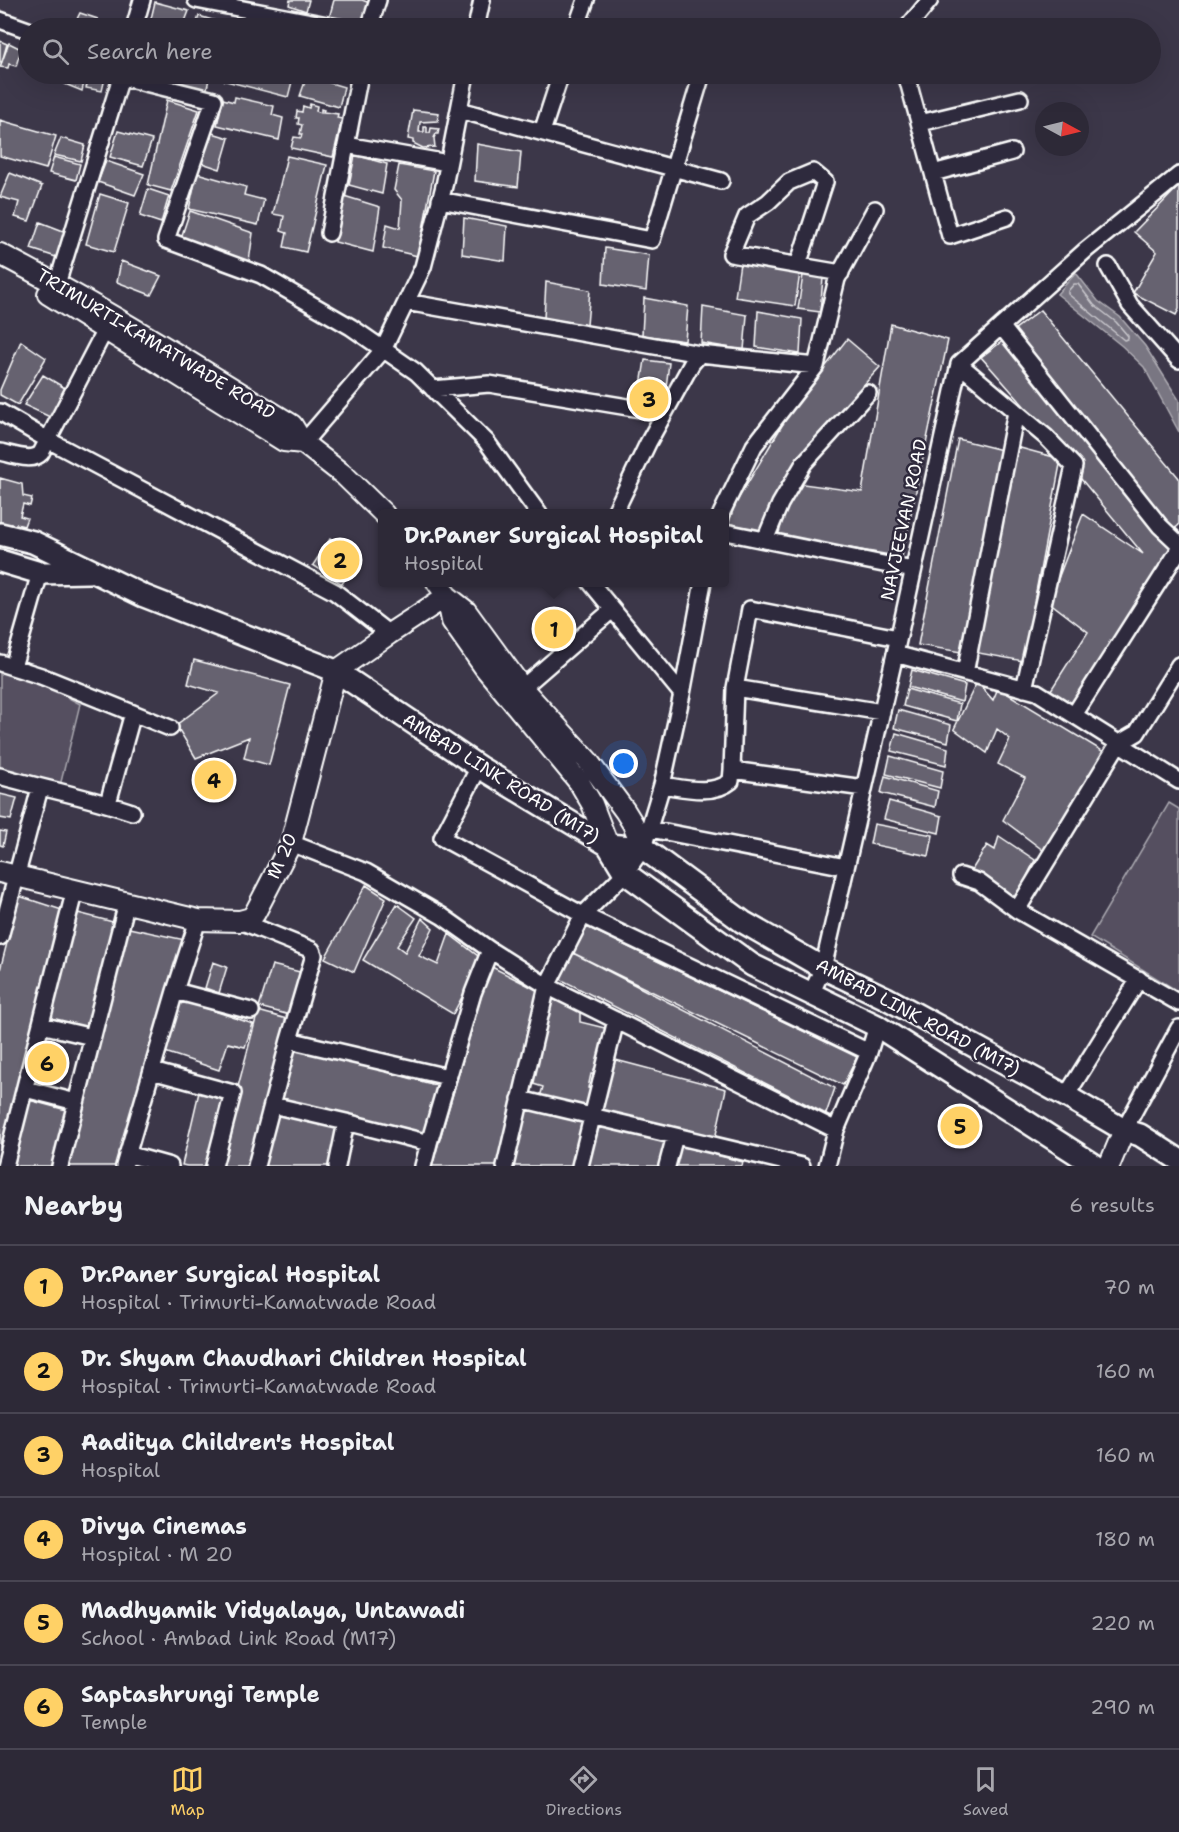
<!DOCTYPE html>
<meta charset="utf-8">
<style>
body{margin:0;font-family:"Shantell Sans",sans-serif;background:#393542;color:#f1f3f6}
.compass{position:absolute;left:1035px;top:102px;width:54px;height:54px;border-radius:50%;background:#2d2937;box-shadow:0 6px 24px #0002;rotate:97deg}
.you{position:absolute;left:624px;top:764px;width:21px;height:21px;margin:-15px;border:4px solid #fff;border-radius:50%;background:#1a73e8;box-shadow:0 0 0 9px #1a73e833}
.badge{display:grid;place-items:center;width:39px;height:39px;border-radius:50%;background:#ffd166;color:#111;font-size:20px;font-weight:700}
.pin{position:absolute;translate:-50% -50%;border:3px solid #fff;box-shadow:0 2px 6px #0006}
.popup{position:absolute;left:378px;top:509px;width:351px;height:78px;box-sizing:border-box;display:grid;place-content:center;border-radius:6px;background:#2d2937;filter:drop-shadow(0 2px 4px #0005);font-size:20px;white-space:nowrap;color:#a7a6ad}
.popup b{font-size:22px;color:#f1f3f6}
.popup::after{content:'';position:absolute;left:50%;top:100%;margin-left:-12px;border:12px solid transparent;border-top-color:#2d2937}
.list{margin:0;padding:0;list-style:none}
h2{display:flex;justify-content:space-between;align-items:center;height:78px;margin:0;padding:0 24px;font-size:26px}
h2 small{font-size:20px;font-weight:400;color:#a7a6ad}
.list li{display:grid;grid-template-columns:39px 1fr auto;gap:18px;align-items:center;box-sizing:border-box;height:84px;padding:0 24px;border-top:2px solid #484552}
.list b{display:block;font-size:22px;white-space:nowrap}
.list p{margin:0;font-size:20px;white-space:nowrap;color:#a7a6ad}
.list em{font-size:20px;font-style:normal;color:#a7a6ad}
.icon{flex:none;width:33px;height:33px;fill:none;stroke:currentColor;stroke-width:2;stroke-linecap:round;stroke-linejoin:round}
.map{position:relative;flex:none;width:1179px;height:1166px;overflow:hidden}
.search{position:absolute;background:#2d2937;box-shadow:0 6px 24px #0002;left:18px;right:18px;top:18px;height:66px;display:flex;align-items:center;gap:15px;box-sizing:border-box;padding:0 21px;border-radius:33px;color:#a7a6ad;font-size:22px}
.sheet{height:582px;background:#2d2937}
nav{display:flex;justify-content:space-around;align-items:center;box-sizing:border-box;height:84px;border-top:2px solid #484552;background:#2d2937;font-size:16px;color:#a7a6ad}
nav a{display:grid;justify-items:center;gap:3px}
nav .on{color:#ffd166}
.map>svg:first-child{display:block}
</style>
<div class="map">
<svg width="1179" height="1166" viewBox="0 0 1179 1166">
<rect width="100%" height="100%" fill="#3c3749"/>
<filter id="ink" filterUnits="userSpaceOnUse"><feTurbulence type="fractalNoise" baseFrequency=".0167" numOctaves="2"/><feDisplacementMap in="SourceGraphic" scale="12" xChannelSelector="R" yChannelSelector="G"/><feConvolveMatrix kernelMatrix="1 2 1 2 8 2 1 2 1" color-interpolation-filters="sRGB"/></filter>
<g filter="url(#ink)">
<!-- green -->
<path fill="#555060" stroke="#aaa8b0" stroke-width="1.5" d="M0 668 26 675 80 704 60 786 0 771Z
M1169 803 1179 809V992L1090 937Z"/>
<!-- water -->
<path fill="#797682" stroke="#afadb4" stroke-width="1.5" d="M1076 273 1098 301 1120 317 1145 346 1179 400V432L1144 367 1122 346 1057 294Z"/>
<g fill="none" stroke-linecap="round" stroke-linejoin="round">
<!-- shore -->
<path stroke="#c9c8cd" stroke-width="1.5" d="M1074 284H1078L1094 305 1116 322 1128 336V339L1124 340 1068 294V291Z"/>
</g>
<!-- building -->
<path fill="#666270" stroke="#fff" stroke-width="1.5" d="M290 0H309L306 11 289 5Z
M334 0H362L370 3 363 28 329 18Z
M155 2 189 11 184 24 192 26 191 28H168L150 23Z
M80 13 98 19 94 28 73 27Z
M199 16 229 25 228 28H195Z
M101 23 123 28H99Z
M0 41 7 44 2 62H0Z
M9 43 21 49 16 66 9 64 8 68 0 67Z
M44 74H59L58 80 44 78Z
M67 74H86L82 91 65 84Z
M90 74H106L102 91 86 88Z
M139 74H171L170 81Z
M179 74H210L206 93 175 86Z
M224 74H294L288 97 222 80Z
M307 76 344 87 339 107 300 96Z
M235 97 274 106 272 115 283 118 279 140 217 125 223 99 234 102Z
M167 100 199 110 171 191 148 185Z
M310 104 317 106 316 111 321 113V109L324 110 323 112 338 114 337 118 342 119 333 157 291 148 294 137 301 138 302 134H300L302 125 298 124 299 118H296L297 111 302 112 303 106 309 108Z
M413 110 439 113 438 121 420 122 419 132H424V127H427V133H430L431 128 439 129 438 134H436L434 138 435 147 423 148 413 143V140L408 139Z
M0 120 56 136 46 169 0 156Z
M118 131 152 140 143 166 110 157Z
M209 132 229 138 220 169 202 163Z
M61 138 85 145 81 161 54 155Z
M477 144 521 152 518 187 475 181Z
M355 155 387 164 382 194 349 185Z
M287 156 327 165 306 252 284 247 287 233 281 231 284 216 273 214Z
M54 157 80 164 76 180 49 173Z
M106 161 144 174 135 195 98 182Z
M399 165 434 171 418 256 383 248 387 224 400 228 402 200 394 190Z
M10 173 42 186 29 221 15 217 19 202 0 197Z
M197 173 246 187 244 195 264 200 258 225 189 209Z
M1179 186V309L1176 315 1133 293 1157 252 1134 232Z
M148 189 169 196 161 223 140 216Z
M100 194 129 203 114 252 86 244Z
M344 196 380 207 373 252 335 242Z
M190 211 253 233 249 261 180 241Z
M464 218 507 226 505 261 462 254Z
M40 222 66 232 56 257 31 249Z
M605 248 649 255 646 291 603 284Z
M121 261 161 276 151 295 117 282Z
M740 263 800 273 795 306 735 297Z
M803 275 823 278 820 312 798 309Z
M546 282 590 290 587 325 544 318Z
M644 298 688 306 685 341 642 335Z
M703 307 747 315 744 350 701 343Z
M1040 310 1179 478V525L1172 531 1014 330Z
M758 311 802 319 800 354 756 347Z
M891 324 948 340 902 557 778 536 786 508 796 483 862 492Z
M847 339 880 367 797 458 760 536 729 523 734 506 790 412Z
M1004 340 1177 547 1074 708 1049 693 1088 632 1049 602 1083 514 1143 554 1081 479 1070 458 981 357Z
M21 341 46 358 18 405 0 395V390Z
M645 360 669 363 665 396 640 392Z
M43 375 65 388 50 417 24 405Z
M958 439 1006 451 967 653 918 645Z
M1013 446 1061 459 1023 661 973 652Z
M0 478 22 484 23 496 32 498 30 506 23 504 20 516 27 518 24 526 16 524 14 532 0 529Z
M330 539 358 559 342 584 313 565Z
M194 660 290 685 269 765 244 758 249 737 196 758 176 725 219 693 188 684Z
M912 670 965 685 962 702 908 687Z
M977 682 993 700 998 688 1104 752 1044 851 1003 820 1025 778 998 764 1010 739 997 729 987 753 954 729Z
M907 689 960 704 957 721 903 706Z
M898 710 951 725 948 742 894 728Z
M896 733 948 748 946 765 891 751Z
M890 756 943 771 940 788 886 774Z
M885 776 938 791 935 807 881 793Z
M0 794 17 798 11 820 0 818Z
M889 801 942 816 939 833 884 819Z
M874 824 933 835 929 856 870 844Z
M0 831 6 832 3 846 0 845Z
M999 836 1035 860 1015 900 970 873 987 845 995 850Z
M366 885 386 898 354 972 325 958Z
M19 896 65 911 0 1165V970Z
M397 904 416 918 397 946 405 952 422 918 433 928 419 956 438 965 449 934 482 959 453 1014 363 960Z
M78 913 117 923 89 1033 49 1023Z
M587 927 857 1057 843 1085 571 952Z
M129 928 185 940 121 1166H66Z
M571 952 835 1088 826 1114 560 979Z
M213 962 227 967 219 993 205 988Z
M272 965 304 973 290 1015 259 1007Z
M490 966 541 992 498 1166H432Z
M176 998 253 1024 245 1047 228 1043 219 1070 162 1051Z
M551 999 580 1007V1022L609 1029 596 1074H591L588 1088 595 1090 594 1095H589L587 1110 539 1100 543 1087 530 1083Z
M258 1011 287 1019 247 1166H217Z
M294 1047 439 1086 424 1133 279 1100Z
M612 1059 726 1089 715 1139 597 1113Z
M199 1092 228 1099 210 1166H187L182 1165Z
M29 1100 70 1111 56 1166H10Z
M526 1106 584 1121 573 1166H511Z
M278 1111 340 1125 330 1166H264Z
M600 1123 665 1141 660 1166H587Z
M678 1144 743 1162 742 1166H672Z"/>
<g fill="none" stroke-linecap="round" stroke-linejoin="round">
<!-- minor casing -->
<g stroke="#fff" stroke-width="20">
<path id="minor" d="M196 0 343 28
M0 20 28 30
M134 28 142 0
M369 28 378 0
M476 28 482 0
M576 28 586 0
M907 28 930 0
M906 74 950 236 1007 217
M121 77 214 100 166 240 261 275 351 327 416 372 486 441 539 514
M459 110 721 181
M920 123 1020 99
M542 132 561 74
M346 145 448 163
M933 173 1012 152
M440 200 652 240 702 74
M329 233 360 74
M798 265 825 182 813 172 789 182 768 202 747 216 731 254 841 273
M1108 266 1130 305 1179 360
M52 292 57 284 122 74
M406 302 700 354
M1001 326 1160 526 1179 544
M959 364 1046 437 1074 466 1024 689
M433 389 489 384 664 413
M0 412 48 440 335 592 389 634
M303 443 383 350 423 267 444 186 466 74
M0 452C12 454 32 463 41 453L106 328
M614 514 648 443 692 363 700 354 816 366 837 279 875 209
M721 514 754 446 816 366
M725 532 913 570
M765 540 780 504 804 463 868 393
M590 582 682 694 703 582
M895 654 1037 692 1179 781
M0 663 41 676 170 728
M1179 665 1137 733 1118 744 1017 910 1179 1003
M13 667 40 573
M965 673 1016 412
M735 688 882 712
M514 695 612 610
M1074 715 1179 550
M479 767 442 838 583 915 869 1052
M0 776C44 789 89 797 132 812
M662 785C683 788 713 796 731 781L732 770
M864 788 732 770 735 688 750 609 898 638
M108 803 133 713
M650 829 846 867
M291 843 366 872 442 916 490 950
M961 876 979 882 1017 910
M240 921 312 950 314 955 289 1040 256 1166
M0 937 40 788
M175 991 251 1011
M811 994 823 968 895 654 959 364 1086 250 1179 175
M41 1025 92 1037
M289 1040 448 1077
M152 1071 233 1093 214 1166
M25 1089 76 1102
M1066 1096 1139 979
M520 1099 802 1166
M272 1105 346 1122
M836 1130 869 1052 877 1026
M1124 1130 1179 1028
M127 1154 170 1166
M5 1166 75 889
M60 1166 127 902
M124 1166 175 991 198 920
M337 1166 346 1122 429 1143 473 993 490 950 547 986 836 1130 827 1166
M423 1166 429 1143
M505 1166 547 986 583 915 625 873 643 848 662 785 682 694
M580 1166 616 1020
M667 1166 675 1136"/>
</g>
<!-- tertiary casing -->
<g stroke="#fff" stroke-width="24">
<path id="tertiary" d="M0 254C100 306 196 366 292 425L303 443 345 476 384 514
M48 294 284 441 303 443
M437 582 447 596 466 611 522 688 588 761 625 811 633 824 643 848
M447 596 452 621 485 668 579 782 592 804 608 845
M0 872 198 920 240 921 251 918 255 913 291 843 336 671 389 634 447 596
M1109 1166 1124 1130"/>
</g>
<!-- secondary casing -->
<g stroke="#fff" stroke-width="26">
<path id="secondary" d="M0 534 33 542 144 596 336 671 479 767 608 845 643 848 743 922 823 968 886 998 1066 1096 1124 1130 1140 1135 1179 1160
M0 561 40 573 89 572
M608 845 625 873 752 965 877 1026 1096 1166"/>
</g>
<!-- minor -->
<use href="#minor" stroke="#2f2a3d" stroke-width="15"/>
<!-- tertiary -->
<use href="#tertiary" stroke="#2f2a3d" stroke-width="20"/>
<!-- secondary -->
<use href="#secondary" stroke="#2f2a3d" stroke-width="21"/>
</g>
</g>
<g text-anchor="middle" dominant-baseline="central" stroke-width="5" stroke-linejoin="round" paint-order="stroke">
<!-- street labels -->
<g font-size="18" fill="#fff" stroke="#2f2a3d">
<text transform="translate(156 344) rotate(31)">TRIMURTI-KAMATWADE ROAD</text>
<text transform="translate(904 520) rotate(-78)">NAVJEEVAN ROAD</text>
<text transform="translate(501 778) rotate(32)">AMBAD LINK ROAD (M17)</text>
<text transform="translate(282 856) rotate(-66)">M 20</text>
<text transform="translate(918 1017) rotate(28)">AMBAD LINK ROAD (M17)</text>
</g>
</g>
</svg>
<svg class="compass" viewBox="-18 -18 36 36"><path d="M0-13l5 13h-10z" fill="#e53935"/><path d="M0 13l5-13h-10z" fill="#a7a6ad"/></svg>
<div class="you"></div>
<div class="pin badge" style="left:554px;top:629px">1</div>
<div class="popup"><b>Dr.Paner Surgical Hospital</b>Hospital</div>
<div class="pin badge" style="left:340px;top:560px">2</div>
<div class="pin badge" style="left:649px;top:399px">3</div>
<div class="pin badge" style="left:214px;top:780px">4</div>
<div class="pin badge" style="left:960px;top:1126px">5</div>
<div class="pin badge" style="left:47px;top:1063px">6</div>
<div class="search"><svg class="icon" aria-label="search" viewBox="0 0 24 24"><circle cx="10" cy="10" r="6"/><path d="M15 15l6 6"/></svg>Search here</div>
</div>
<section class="sheet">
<h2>Nearby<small>6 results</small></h2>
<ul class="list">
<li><span class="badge">1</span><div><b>Dr.Paner Surgical Hospital</b><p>Hospital · Trimurti-Kamatwade Road</p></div><em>70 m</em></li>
<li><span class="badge">2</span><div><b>Dr. Shyam Chaudhari Children Hospital</b><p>Hospital · Trimurti-Kamatwade Road</p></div><em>160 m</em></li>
<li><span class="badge">3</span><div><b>Aaditya Children's Hospital</b><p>Hospital</p></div><em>160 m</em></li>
<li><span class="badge">4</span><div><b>Divya Cinemas</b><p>Hospital · M 20</p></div><em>180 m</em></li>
<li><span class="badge">5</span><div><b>Madhyamik Vidyalaya, Untawadi</b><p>School · Ambad Link Road (M17)</p></div><em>220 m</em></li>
<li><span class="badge">6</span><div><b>Saptashrungi Temple</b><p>Temple</p></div><em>290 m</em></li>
</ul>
</section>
<nav>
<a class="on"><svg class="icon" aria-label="map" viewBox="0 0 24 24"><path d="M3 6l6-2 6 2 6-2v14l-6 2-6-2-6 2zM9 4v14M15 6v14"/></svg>Map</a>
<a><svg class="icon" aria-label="directions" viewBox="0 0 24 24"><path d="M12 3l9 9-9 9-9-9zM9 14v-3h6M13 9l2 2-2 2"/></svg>Directions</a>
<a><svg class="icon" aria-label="saved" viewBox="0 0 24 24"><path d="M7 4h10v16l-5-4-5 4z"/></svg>Saved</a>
</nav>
